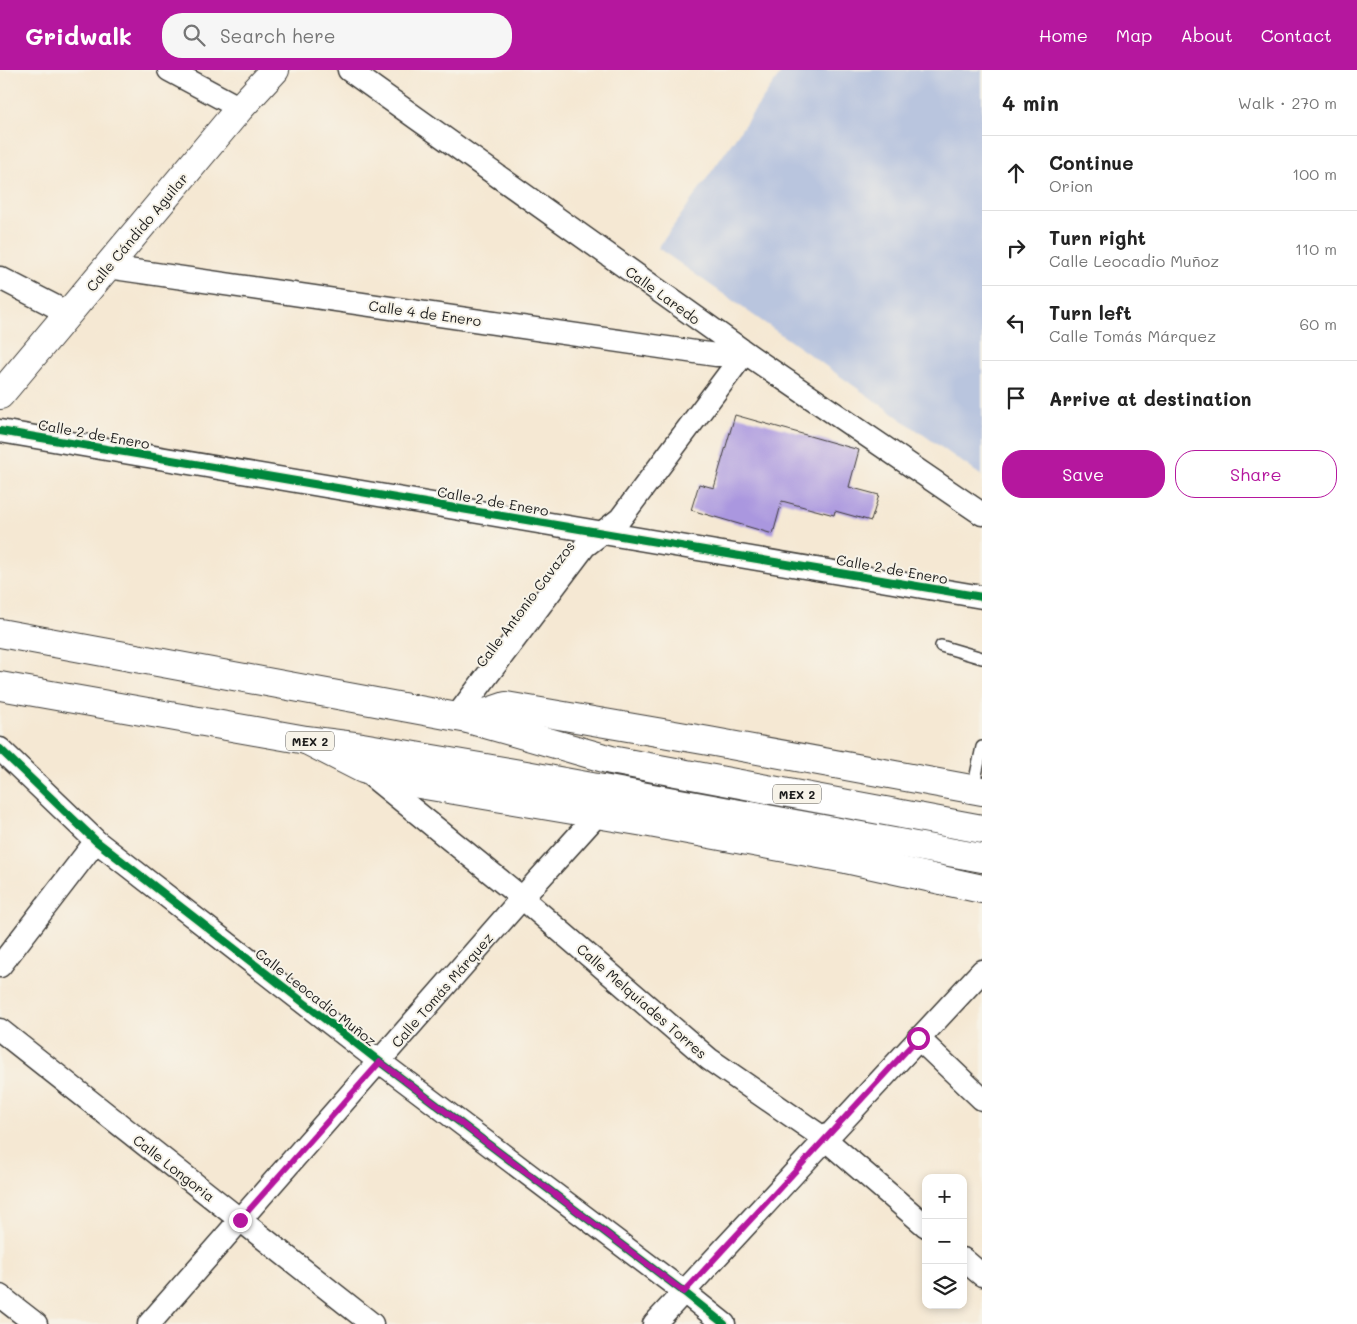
<!DOCTYPE html>
<meta charset="utf-8">
<style>
body{margin:0;font-family:Mali,sans-serif;background:#f6f6f6;color:#222}
.controls{position:absolute;right:15px;bottom:15px;display:grid;overflow:hidden;border-radius:10px;box-shadow:0 2px 8px #0003}
.controls button{width:45px;height:45px;display:grid;place-items:center;padding:0;border:0;border-bottom:1px solid #e0e0e0;background:#fff;color:#222;font:25px sans-serif}
.stop{position:absolute;width:15px;height:15px;margin:-11px;border:4px solid #b5179e;border-radius:50%;background:#fff}
.stop.end{background:#b5179e;border-color:#fff;box-shadow:0 1px 5px #0008}
.list{margin:0;padding:0;list-style:none}
h2{display:flex;justify-content:space-between;align-items:center;height:65px;margin:0;padding:0 20px;font-size:21px}
h2 small{font-size:16px;font-weight:400;color:#767676}
.list li{display:grid;grid-template-columns:32px 1fr auto;gap:15px;align-items:center;box-sizing:border-box;height:75px;padding:0 20px;border-top:1px solid #e0e0e0}
.list b{display:block;font-size:19px;white-space:nowrap}
.list p{margin:0;font-size:16px;white-space:nowrap;color:#767676}
.list em{font-size:16px;font-style:normal;color:#767676}
.actions{display:flex;gap:10px;padding:15px 20px}
.actions a{flex:1;padding:11px 0;border:1px solid #b5179e;border-radius:20px;text-align:center;font-size:18px;color:#b5179e}
.actions .main{background:#b5179e;color:#fff}
.icon{flex:none;width:28px;height:28px;fill:none;stroke:currentColor;stroke-width:2;stroke-linecap:round;stroke-linejoin:round}
.map{position:relative;flex:none;width:982px;height:1254px;overflow:hidden}
header{display:flex;align-items:center;gap:30px;box-sizing:border-box;height:70px;padding:0 25px;background:#b5179e;color:#fff}
header strong{font-size:24px}
nav{display:flex;gap:28px;margin-inline-start:auto;font-size:18px}
.search{width:350px;height:45px;background:#f6f6f6;display:flex;align-items:center;gap:12px;box-sizing:border-box;padding:0 18px;border-radius:20px;color:#767676;font-size:19px}
main{display:flex}
aside{flex:1;background:#fff}
.map>svg:first-child{display:block}
</style>
<header>
<strong>Gridwalk</strong>
<div class="search"><svg class="icon" aria-label="search" viewBox="0 0 24 24"><circle cx="10" cy="10" r="6"/><path d="M15 15l6 6"/></svg>Search here</div>
<nav><a>Home</a><a>Map</a><a>About</a><a>Contact</a></nav>
</header>
<main>
<div class="map">
<svg width="982" height="1254" viewBox="0 0 982 1254">
<rect width="100%" height="100%" fill="#f7f3e8"/>
<filter id="ink" filterUnits="userSpaceOnUse"><feTurbulence type="fractalNoise" baseFrequency=".02" numOctaves="2"/><feDisplacementMap in="SourceGraphic" scale="10" xChannelSelector="R" yChannelSelector="G"/><feConvolveMatrix kernelMatrix="1 2 1 2 8 2 1 2 1" color-interpolation-filters="sRGB"/></filter>
<filter id="wash" filterUnits="userSpaceOnUse"><feTurbulence type="fractalNoise" baseFrequency=".0096" numOctaves="4" result="noise"/><feDisplacementMap in="SourceGraphic" scale="20" xChannelSelector="R" yChannelSelector="G"/><feGaussianBlur stdDeviation="1.12" result="paint"/><feColorMatrix in="noise" values="0 0 0 0 0 0 0 0 0 0 0 0 0 0 0 0 0 1.4 0 .05"/><feComposite in="paint" operator="in"/></filter>
<g filter="url(#wash)">
<rect width="100%" height="100%" fill="#f5e8d3"/>
<!-- industrial -->
<path fill="#b9c5de" d="M783 0H982V406L658 178Z"/>
<g id="blocks">
<!-- building -->
<path fill="#aa97df" d="M735 345 859 380 849 417 879 425 871 451 835 441 834 445 782 431 773 464 691 440 699 414 714 418Z"/>
</g>
</g>
<g filter="url(#ink)">
<use href="#blocks" fill-opacity="0" stroke="#3d3b37" stroke-width="1"/>
<g fill="none" stroke-linecap="round" stroke-linejoin="round">
<!-- lane casing -->
<g stroke="#3d3b37" stroke-width="14">
<path id="lane" d="M941 576 982 588
M973 719 982 677"/>
</g>
<!-- street casing -->
<g stroke="#3d3b37" stroke-width="25">
<path id="street" d="M169 0 240 38
M349 0 753 288 982 444
M107 197 716 285H743
M0 208 68 243
M0 361 982 527
M456 647 585 476 620 449 743 285 753 288
M0 679 96 771 380 992 684 1222 724 1254
M368 703 522 828 709 989 825 1069 926 1156
M0 896 96 771
M0 960 372 1254
M918 968 982 1029
M963 1189 982 1205
M0 1226 36 1254
M149 1254 522 828 597 745
M654 1254 982 901"/>
</g>
<!-- secondary casing -->
<g stroke="#3d3b37" stroke-width="30">
<path id="secondary" d="M0 325 240 38 275 0
M468 649 506 636 709 671 982 721
M308 671 363 699 413 713 644 752 846 789 982 819"/>
</g>
<!-- highway casing -->
<g stroke="#3d3b37" stroke-width="30">
<path id="highway" d="M0 563 468 649 611 690 982 759
M0 616 306 670 362 677 526 705 982 788"/>
</g>
<!-- lane -->
<use href="#lane" stroke="#fff" stroke-width="11"/>
<!-- street -->
<use href="#street" stroke="#fff" stroke-width="22"/>
<!-- secondary -->
<use href="#secondary" stroke="#fff" stroke-width="28"/>
<!-- highway -->
<use href="#highway" stroke="#fff" stroke-width="28"/>
<!-- cycleway casing -->
<g stroke="#f7f3e8" stroke-width="11">
<path id="cycleway" d="M0 361 982 527
M0 679 96 771 380 992 684 1222 724 1254"/>
</g>
<!-- cycleway -->
<use href="#cycleway" stroke="#00873e" stroke-width="8"/>
</g>
</g>
<g fill="none" stroke-linecap="round" stroke-linejoin="round" filter="url(#ink)">
<!-- route -->
<path stroke="#b5179e" stroke-width="6" d="M240 1150 380 992 684 1222 918 968"/>
</g>
<g text-anchor="middle" dominant-baseline="central" stroke-width="4" stroke-linejoin="round" paint-order="stroke">
<!-- shield labels -->
<g fill="#f7f3e8" stroke="#5e5c59" stroke-width="1">
<rect x="286" y="661.5" width="48" height="19" rx="4"/>
<rect x="773" y="714.5" width="48" height="19" rx="4"/>
</g>
<g font-size="12" font-weight="bold" fill="#1c1c1c">
<text x="310" y="671">MEX 2</text>
<text x="797" y="724">MEX 2</text>
</g>
<!-- street labels -->
<g font-size="14" fill="#1c1c1c" stroke="#f7f3e8">
<text transform="translate(137 162) rotate(-50)">Calle Cándido Aguilar</text>
<text transform="translate(663 225) rotate(36)">Calle Laredo</text>
<text transform="translate(425 243) rotate(8)">Calle 4 de Enero</text>
<text transform="translate(94 364) rotate(10)">Calle 2 de Enero</text>
<text transform="translate(493 431) rotate(10)">Calle 2 de Enero</text>
<text transform="translate(892 499) rotate(10)">Calle 2 de Enero</text>
<text transform="translate(525 534) rotate(-53)">Calle Antonio Cavazos</text>
<text transform="translate(442 920) rotate(-49)">Calle Tomás Márquez</text>
<text transform="translate(316 927) rotate(38)">Calle Leocadio Muñoz</text>
<text transform="translate(642 931) rotate(41)">Calle Melquíades Torres</text>
<text transform="translate(174 1098) rotate(38)">Calle Longoria</text>
</g>
</g>
</svg>
<div class="controls">
<button>+</button>
<button>−</button>
<button><svg class="icon" aria-label="layers" viewBox="0 0 24 24"><path d="M12 4l9 5-9 5-9-5zM3 14l9 5 9-5"/></svg></button>
</div>
<div class="stop" style="left:918px;top:968px"></div>
<div class="stop end" style="left:240px;top:1150px"></div>
</div>
<aside>
<h2>4 min<small>Walk · 270 m</small></h2>
<ul class="list">
<li><svg class="icon" aria-label="ahead" viewBox="0 0 24 24"><path d="M12 20V5M6 11l6-6 6 6"/></svg><div><b>Continue</b><p>Orion</p></div><em>100 m</em></li>
<li><svg class="icon" aria-label="right" viewBox="0 0 24 24"><path d="M7 20v-9h11M14 6l5 5-5 5"/></svg><div><b>Turn right</b><p>Calle Leocadio Muñoz</p></div><em>110 m</em></li>
<li><svg class="icon" aria-label="left" viewBox="0 0 24 24"><path d="M17 20v-9H6M10 6l-5 5 5 5"/></svg><div><b>Turn left</b><p>Calle Tomás Márquez</p></div><em>60 m</em></li>
<li><svg class="icon" aria-label="arrive" viewBox="0 0 24 24"><path d="M6 21V4h12l-3 4 3 4H6"/></svg><div><b>Arrive at destination</b></div></li>
</ul>
<div class="actions"><a class="main">Save</a><a>Share</a></div>
</aside>
</main>
